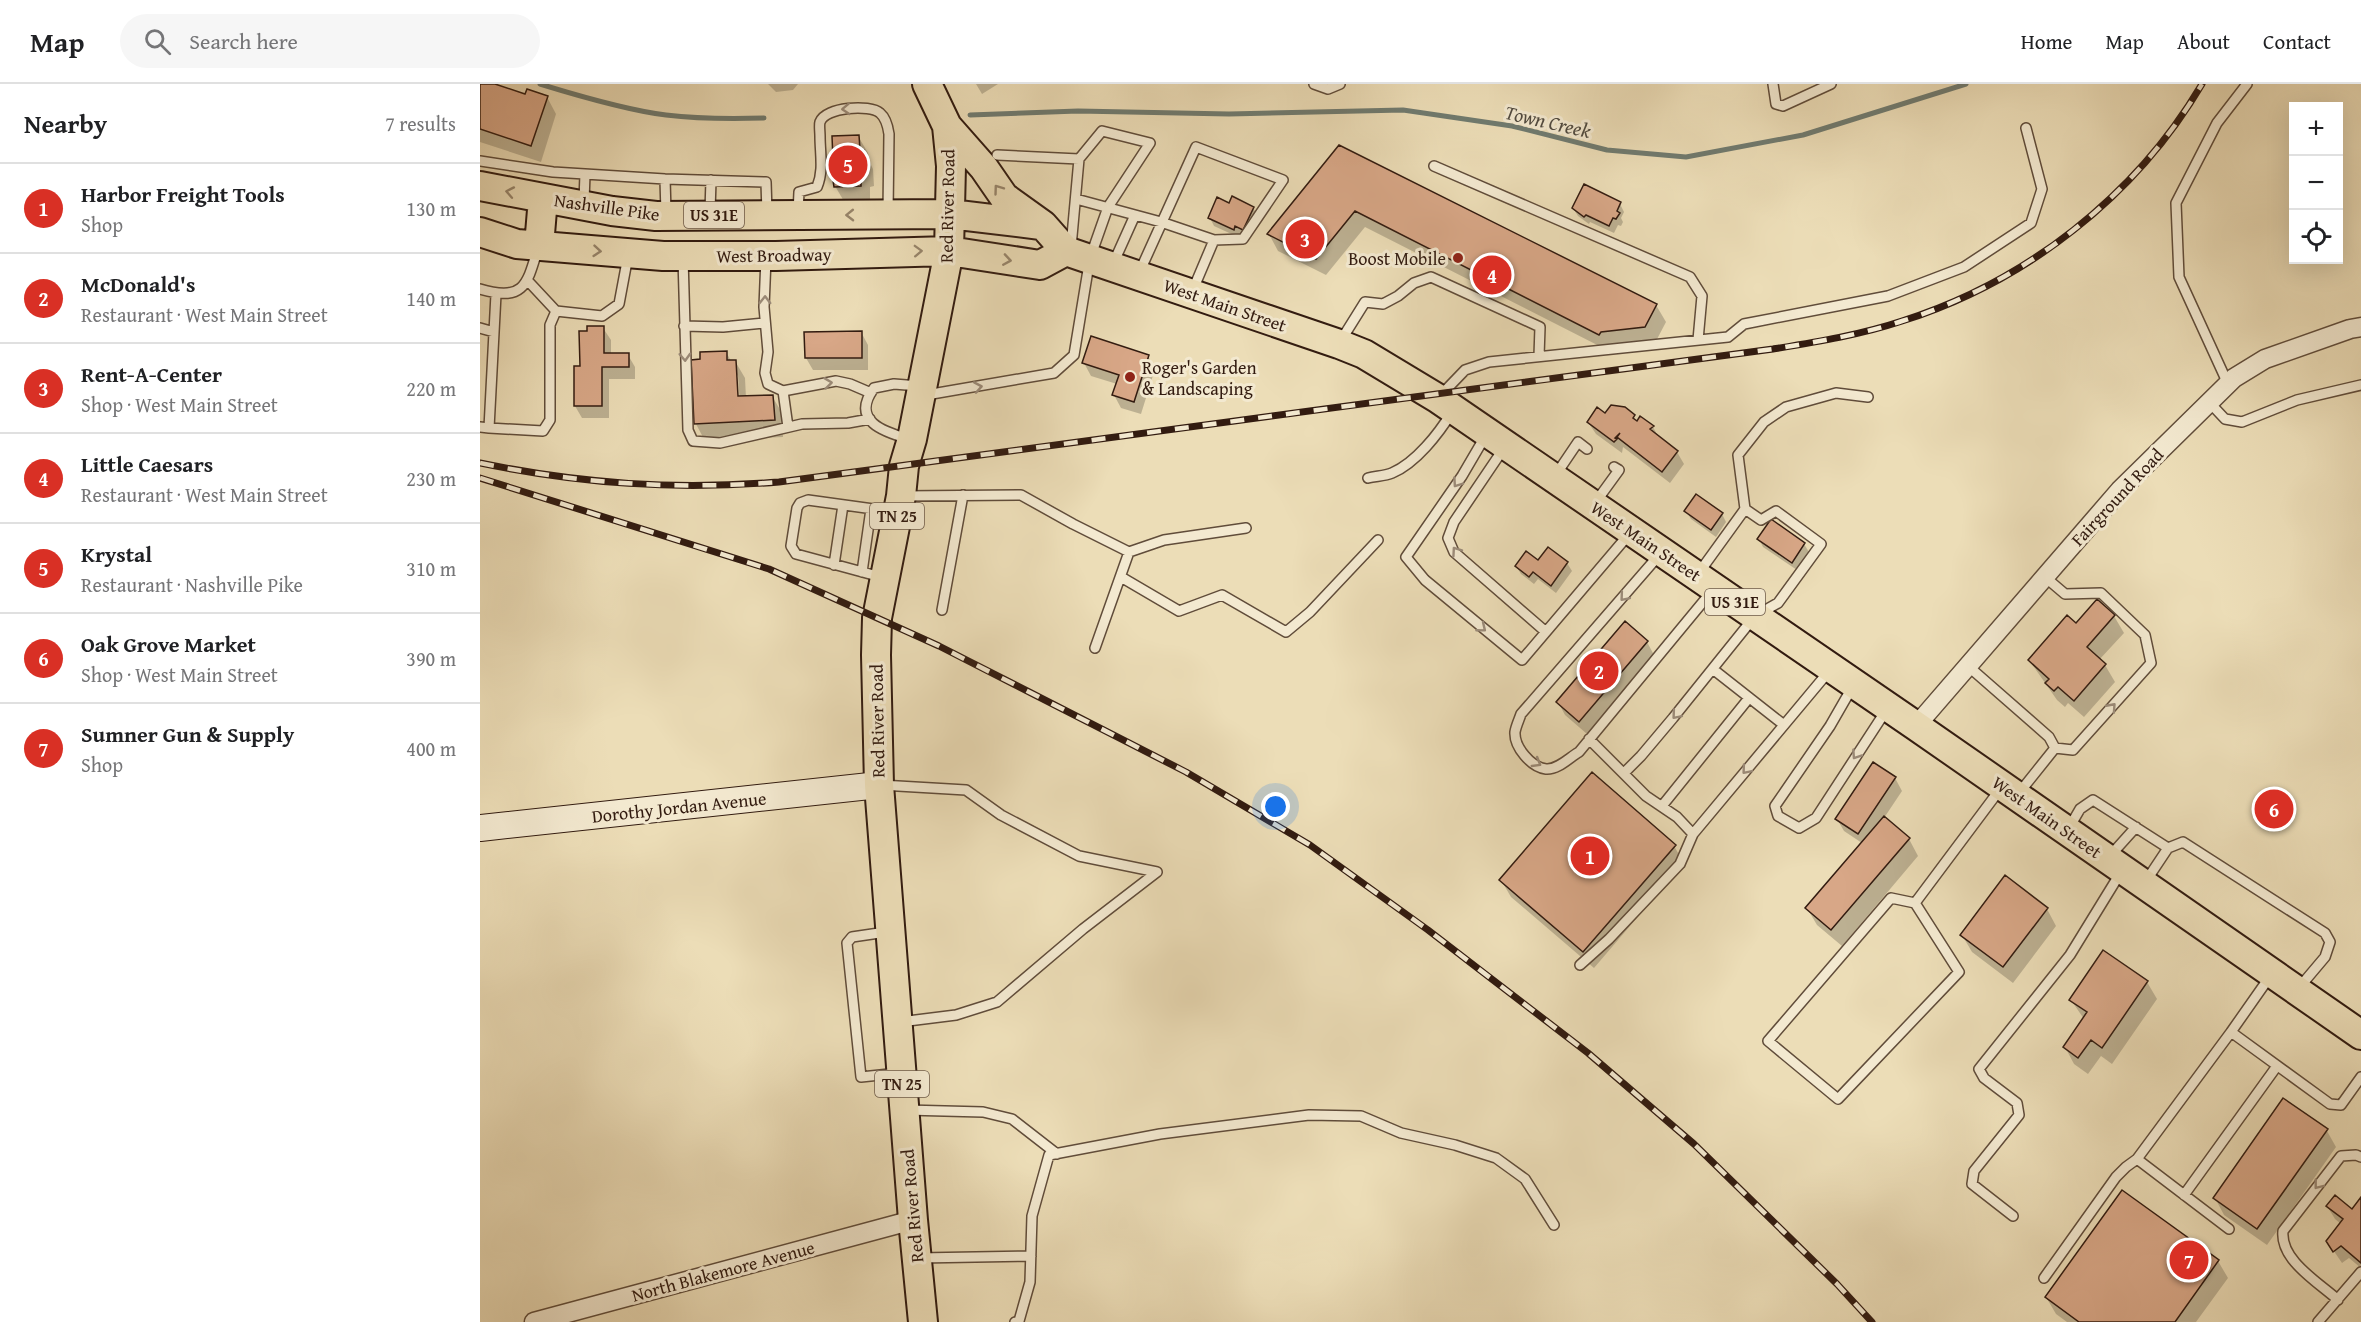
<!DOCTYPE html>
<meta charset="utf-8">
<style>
body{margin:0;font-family:"Gentium Book Plus",serif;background:#f6f6f6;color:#202124}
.controls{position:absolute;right:18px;top:18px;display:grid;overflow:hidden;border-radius:0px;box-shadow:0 6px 24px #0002}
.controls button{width:54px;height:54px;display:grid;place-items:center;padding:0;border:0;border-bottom:2px solid #e0e0e0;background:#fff;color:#202124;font:30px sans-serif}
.you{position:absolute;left:796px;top:723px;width:21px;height:21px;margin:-15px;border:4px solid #fff;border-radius:50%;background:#1a73e8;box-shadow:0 0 0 9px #1a73e833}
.badge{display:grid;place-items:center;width:39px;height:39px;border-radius:50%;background:#d93025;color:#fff;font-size:20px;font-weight:700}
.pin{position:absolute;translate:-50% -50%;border:3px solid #fff;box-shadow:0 2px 6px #0006}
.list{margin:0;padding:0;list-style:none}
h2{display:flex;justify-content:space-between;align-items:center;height:78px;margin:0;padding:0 24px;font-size:26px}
h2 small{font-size:20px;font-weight:400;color:#757577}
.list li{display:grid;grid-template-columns:39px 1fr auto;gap:18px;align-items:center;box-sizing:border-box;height:90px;padding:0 24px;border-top:2px solid #e0e0e0}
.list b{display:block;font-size:22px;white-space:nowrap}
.list p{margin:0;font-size:20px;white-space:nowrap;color:#757577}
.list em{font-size:20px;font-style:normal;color:#757577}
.icon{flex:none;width:33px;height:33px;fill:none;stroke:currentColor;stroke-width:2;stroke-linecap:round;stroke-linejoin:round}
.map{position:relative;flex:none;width:1881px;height:1238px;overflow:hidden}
header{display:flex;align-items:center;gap:36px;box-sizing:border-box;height:84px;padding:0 30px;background:#fff;border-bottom:2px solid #e0e0e0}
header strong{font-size:28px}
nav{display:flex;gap:33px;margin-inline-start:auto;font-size:21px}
.search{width:420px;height:54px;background:#f6f6f6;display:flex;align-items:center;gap:15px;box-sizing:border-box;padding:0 21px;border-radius:33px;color:#757577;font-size:22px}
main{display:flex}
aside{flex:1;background:#fff}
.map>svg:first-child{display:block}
</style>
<header>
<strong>Map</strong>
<div class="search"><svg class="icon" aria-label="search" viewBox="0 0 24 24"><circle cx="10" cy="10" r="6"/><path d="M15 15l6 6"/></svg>Search here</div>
<nav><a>Home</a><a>Map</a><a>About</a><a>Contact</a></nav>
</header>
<main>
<aside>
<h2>Nearby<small>7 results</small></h2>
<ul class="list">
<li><span class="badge">1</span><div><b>Harbor Freight Tools</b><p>Shop</p></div><em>130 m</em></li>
<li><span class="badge">2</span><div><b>McDonald's</b><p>Restaurant · West Main Street</p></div><em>140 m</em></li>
<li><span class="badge">3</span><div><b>Rent-A-Center</b><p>Shop · West Main Street</p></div><em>220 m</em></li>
<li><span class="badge">4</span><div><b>Little Caesars</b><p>Restaurant · West Main Street</p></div><em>230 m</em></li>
<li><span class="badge">5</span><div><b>Krystal</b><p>Restaurant · Nashville Pike</p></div><em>310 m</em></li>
<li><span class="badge">6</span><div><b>Oak Grove Market</b><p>Shop · West Main Street</p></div><em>390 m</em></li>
<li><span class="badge">7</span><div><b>Sumner Gun &amp; Supply</b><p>Shop</p></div><em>400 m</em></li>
</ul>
</aside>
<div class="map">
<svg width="1881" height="1238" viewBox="0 0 1881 1238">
<rect width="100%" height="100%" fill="#ecddb7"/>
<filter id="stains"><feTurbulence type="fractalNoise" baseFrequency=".00333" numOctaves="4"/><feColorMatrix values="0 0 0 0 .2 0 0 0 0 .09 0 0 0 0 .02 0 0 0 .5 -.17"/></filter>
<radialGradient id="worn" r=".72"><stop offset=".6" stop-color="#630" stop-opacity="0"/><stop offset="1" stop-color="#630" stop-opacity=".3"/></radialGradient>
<!-- shadow -->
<path fill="#0003" fill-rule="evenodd" d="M0 0H10L46 12 67 13 76 30 61 78 0 58Z
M288 0H318L313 6 296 8Z
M496 0H518L502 10Z
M378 52 388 69 389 77 393 85 394 102 390 103V118L365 119 355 102Z
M859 63 1176 221 1186 238 1175 259 1129 267 885 143 846 191 798 167 789 150Z
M1140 120 1144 128 1141 134 1143 138 1141 142 1138 141 1134 149 1110 138 1109 140 1098 132 1093 124Z
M750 121 773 124 778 132 768 153 760 149 758 153 734 142 730 134Z
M123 244 131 256V271H148L155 283V295H129V334H102L95 322 109 248Z
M381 248 388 261V286H333L326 274Z
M246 268 251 277H255L265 294 266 314 292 312 302 329 303 353 225 357 216 340 222 277ZM255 289 258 292 260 320H257Z
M668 272 675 285 661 330 641 324 634 311 637 300 611 292 604 279Z
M1145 325 1158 338 1161 334 1173 343 1179 354 1197 368 1204 380 1190 399 1143 363 1142 369 1116 350 1108 338Z
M1206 427 1242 430 1246 438 1236 453 1211 435Z
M1291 437 1324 460 1329 468 1317 486 1283 463 1279 455Z
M1059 478 1087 479 1092 487 1076 509 1058 495 1054 500 1041 490 1036 482Z
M1634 532 1644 549 1619 576 1625 581 1635 598 1604 633 1588 619 1585 623 1577 616 1549 576 1596 541Z
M1145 539 1167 558 1174 571 1107 650 1085 631 1078 618Z
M1415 694 1422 707 1404 734 1429 755 1438 772 1362 862 1337 841 1327 824 1382 759 1364 747 1357 735Z
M1194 762 1204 779 1114 884 1031 813 1021 796Z
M1567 825 1576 842 1533 899 1492 868 1482 851Z
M1667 898 1677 915 1632 980 1621 972 1608 990 1594 980 1585 963 1604 935 1591 916Z
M1847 1047 1856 1063 1787 1161 1744 1131 1735 1114Z
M1881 1116V1184L1869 1174 1862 1179 1847 1157 1861 1140 1855 1135 1847 1122 1873 1127Z
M1738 1177 1748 1194 1716 1238H1587L1576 1230 1566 1213Z"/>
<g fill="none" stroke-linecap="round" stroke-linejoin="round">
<!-- stream -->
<path stroke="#707b70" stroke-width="5" d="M60 0C99 12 146 26 186 31 219 35 251 35 284 34
M490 31 598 27 749 30 923 26 1032 42 1127 66 1206 73 1323 51 1486 0"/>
</g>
<!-- building -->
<path fill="#d8a787" stroke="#321b10" stroke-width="1.5" d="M0 0H15L45 10 47 5 68 12 51 62 0 45Z
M379 51 380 66H384L385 86H381V102L354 103 350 76H353L352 52Z
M859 61 1177 220 1165 243 1121 248 1119 251 875 127 836 175 787 150Z
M1104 100 1141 118 1137 127 1140 129 1136 135 1133 134 1129 142 1106 131 1104 133 1092 124Z
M752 112 774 123 763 146 755 142 754 146 728 134 737 113 749 119Z
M107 242H124V269H149V283H122V322H94V282H100L99 247H107Z
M382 247V274H325L324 248Z
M611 252 669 271 654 318 632 311 639 291 602 279Z
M247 267V276H256L258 312 293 311 295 336 214 340 211 276 220 275V268Z
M1131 321 1145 323 1155 331 1153 334 1157 337 1160 332 1174 342 1170 345 1198 367 1182 388 1137 353 1140 349 1135 354 1137 355 1134 358 1107 338 1117 323 1125 329Z
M1216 410 1243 429 1231 446 1204 427Z
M1291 435 1325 459 1312 479 1277 455Z
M1068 463 1088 478 1071 502 1053 488 1049 493 1035 482 1046 467 1058 476Z
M1617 515 1635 531 1607 563 1626 580 1594 617 1578 603 1574 607 1565 599 1569 595 1548 576 1587 531 1596 539Z
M1145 537 1168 557 1099 638 1076 618Z
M1393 678 1416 693 1378 750 1355 735Z
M1112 688 1196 761 1103 868 1019 796Z
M1404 732 1430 754 1351 846 1325 824Z
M1525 791 1568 824 1523 883 1480 851Z
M1623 866 1668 897 1622 964 1611 956 1598 974 1583 963 1607 928 1589 916Z
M1803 1014 1848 1045 1777 1145 1733 1114Z
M1642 1106 1739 1176 1695 1238H1599L1565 1213Z
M1855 1111 1872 1125 1881 1113V1179L1861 1162 1853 1168 1846 1157 1863 1135 1846 1122Z"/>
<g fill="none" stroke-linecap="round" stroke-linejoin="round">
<!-- lane casing -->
<g stroke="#604c3a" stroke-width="12">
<path id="lane" d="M834 0 848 5 860 0
M1293 0 1296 20 1303 22 1351 0
M517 71 599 75 591 163
M0 77 73 88 185 95 286 98 287 129
M954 82 1210 193 1222 212 1218 256
M185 95 186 129
M596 115 681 138 734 156 712 208
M104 117 105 90
M230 127 231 96
M318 129 319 108 337 103C344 86 340 70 340 52 340 48 339 41 340 38 345 23 390 20 400 29 406 34 408 43 409 50L408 128
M203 174 208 346 213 357 240 359 322 340 368 339 390 335
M286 174 284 223 288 268 285 289 288 300 303 307 356 297 370 300 391 309
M633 180 655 131
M659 189 716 63 803 96 763 155 734 156
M48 197 76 227 122 232 139 220 148 172
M0 205C44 218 47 201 58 164
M204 242 243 243 285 239
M0 244 14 248
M860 258 885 218 903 220 918 212 934 199 951 193 1060 243 1059 272
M1748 300 1699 193 1696 119 1737 39 1767 0
M303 307 308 343
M446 311 574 289 594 271 610 174 628 123 670 59 622 47 599 75
M959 313 985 286 1009 278 1248 253 1264 240 1408 212 1484 183 1551 139 1562 105 1546 44
M1729 318 1745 335 1762 338 1817 316 1881 301
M0 343 9 344 16 210
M9 344 63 347 70 336V241L76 227
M1006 351 982 392 926 473 945 496 1042 576 1150 449
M429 355C404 348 370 337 394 304L414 300 439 302
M1024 364 974 438 968 454 974 468 1066 548
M1075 392 1098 358 1107 365
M888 394C896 392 905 392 912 389 936 379 959 349 972 328
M423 412 541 411 593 440 649 468 615 564
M1115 419 1139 386 1134 383
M649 468 684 456 766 444
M1180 470 1041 630C1039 636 1036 642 1035 648 1034 663 1051 683 1066 685 1078 686 1090 673 1099 668L1232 507
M354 481 363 421
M382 488 391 425
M1218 490 1265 425 1258 371 1284 338 1306 323 1356 309 1388 313
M401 493 316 470 311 462 317 424 320 419 328 416 415 428
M641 493 699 527 742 511 806 548 830 528 898 456
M462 526 483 411
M1488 582 1569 653 1575 664 1593 666 1671 579 1665 551 1621 509 1585 510 1565 493
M1234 586 1304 641
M1373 602 1350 642 1295 722 1298 732 1319 744 1336 734 1407 625
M1109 655 1166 712 1197 733 1213 750
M1144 689 1161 672 1193 634 1275 532 1298 519 1341 460 1296 427 1281 436 1265 425
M401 701 486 706 521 731 599 772 677 788
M1539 709 1575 664
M1182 722 1269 614
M1589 744 1600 725 1613 716 1688 764
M1629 773 1656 743
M1666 797 1688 764 1703 758 1845 849 1850 858 1845 873 1818 905
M1435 819 1411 814 1288 957 1358 1015 1479 888 1435 819 1521 704
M406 848 372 853 367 859 381 993 419 989
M1100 881 1129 855 1200 780 1213 750 1350 586
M1791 891 1751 948 1850 1020 1861 1021 1881 993
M420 938 476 931 517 918 603 845 677 788
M426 1026 503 1028 532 1035 577 1070
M1704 1111 1797 982
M1533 1132 1492 1100 1494 1087 1539 1031 1537 1019 1504 994 1499 985 1590 871 1641 788
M1749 1145 1657 1075 1751 948
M439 1174 551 1172
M1564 1194 1636 1093 1646 1083 1657 1075
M1858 1216C1838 1198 1800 1176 1803 1147L1861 1072 1876 1071 1881 1073
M535 1238 539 1237 550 1198 552 1132 569 1071 680 1050 829 1031 881 1032 921 1049 975 1061 1016 1074 1045 1095 1074 1141
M1838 1238 1881 1188"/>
</g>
<!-- street casing -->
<g stroke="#604c3a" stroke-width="21">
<path id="street" d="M1436 642 1640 406 1754 294 1785 275 1870 245 1881 243
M54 1238 433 1136"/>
</g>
<!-- secondary casing -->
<g stroke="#321b10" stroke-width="28">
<path id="secondary" d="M0 744 399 701"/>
</g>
<!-- primary casing -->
<g stroke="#321b10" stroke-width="32">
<path id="primary" d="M447 0 467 42 504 84 524 113 563 141 586 167 859 260 884 270 957 314 1436 642 1881 951
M0 102 132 127 176 132 470 130 561 141
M0 148 37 160 183 172H296L469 167 560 181 586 167
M59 162 63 114
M443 1238 433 1136 399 701 396 571 397 534 421 412 424 382 432 355 469 167 471 82 467 42"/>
</g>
<!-- lane -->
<use href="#lane" stroke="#f3e9d0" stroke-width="9"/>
<!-- street -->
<use href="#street" stroke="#f3e9d0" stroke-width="18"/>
<!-- secondary -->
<use href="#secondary" stroke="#f3e9d0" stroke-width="26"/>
<!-- primary -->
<use href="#primary" stroke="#ecddb7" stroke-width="28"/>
<!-- rail casing -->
<g stroke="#321b10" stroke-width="7">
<path id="rail" d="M0 379C102 400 195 406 299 398L1293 265C1336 258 1380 251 1422 237 1546 198 1656 112 1722 0
M0 394 289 485 459 562 706 688 830 761 948 846 1108 969 1214 1060 1357 1200 1392 1238"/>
</g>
<!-- rail -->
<use href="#rail" stroke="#f3e9d0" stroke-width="4.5" stroke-dasharray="14" stroke-linecap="butt"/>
</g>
<!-- one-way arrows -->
<defs><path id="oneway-chevron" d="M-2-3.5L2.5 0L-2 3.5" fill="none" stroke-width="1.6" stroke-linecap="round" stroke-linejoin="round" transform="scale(1.5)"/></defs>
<g stroke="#9c8c7a">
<use href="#oneway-chevron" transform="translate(366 25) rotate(177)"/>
<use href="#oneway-chevron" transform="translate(285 216) rotate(-89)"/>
<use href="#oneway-chevron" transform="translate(205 273) rotate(88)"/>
<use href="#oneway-chevron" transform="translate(348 299) rotate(-7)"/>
<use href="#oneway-chevron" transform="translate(498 303) rotate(-10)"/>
<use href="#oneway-chevron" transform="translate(977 399) rotate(125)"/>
<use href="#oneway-chevron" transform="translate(976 467) rotate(-125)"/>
<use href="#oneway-chevron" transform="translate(1144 513) rotate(130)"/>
<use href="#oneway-chevron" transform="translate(1002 544) rotate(39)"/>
<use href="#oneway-chevron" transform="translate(1632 623) rotate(-48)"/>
<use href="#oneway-chevron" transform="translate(1196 631) rotate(130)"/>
<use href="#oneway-chevron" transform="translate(1376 671) rotate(124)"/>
<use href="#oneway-chevron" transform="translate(1057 679) rotate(31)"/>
<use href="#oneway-chevron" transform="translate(1266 686) rotate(130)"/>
<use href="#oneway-chevron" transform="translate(1838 1101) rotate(128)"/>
</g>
<g stroke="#98866c">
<use href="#oneway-chevron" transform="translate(518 105) rotate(-126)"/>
<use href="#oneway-chevron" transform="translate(30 108) rotate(-169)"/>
<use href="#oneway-chevron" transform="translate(370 131) rotate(179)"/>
<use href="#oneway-chevron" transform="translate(117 167) rotate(5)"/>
<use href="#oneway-chevron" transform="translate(438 167) rotate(-2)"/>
<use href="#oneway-chevron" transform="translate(527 176) rotate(9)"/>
</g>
<!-- markers -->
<g fill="#8f2418" stroke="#f3e9d0" stroke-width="2">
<circle cx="978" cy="174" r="6"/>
<circle cx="650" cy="293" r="6"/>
</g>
<g text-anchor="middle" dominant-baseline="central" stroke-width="6" stroke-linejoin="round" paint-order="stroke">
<!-- shield labels -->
<g fill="#f3e9d0" stroke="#6c594a" stroke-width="1.5">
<rect x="204" y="118" width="60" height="26" rx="4.5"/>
<rect x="390" y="419" width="54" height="26" rx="4.5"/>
<rect x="1225" y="505" width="60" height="26" rx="4.5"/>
<rect x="395" y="987" width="54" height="26" rx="4.5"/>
</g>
<g font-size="16" font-weight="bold" fill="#321b10">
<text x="234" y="131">US 31E</text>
<text x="417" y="432">TN 25</text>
<text x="1255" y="518">US 31E</text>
<text x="422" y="1000">TN 25</text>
</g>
<!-- street labels -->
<g font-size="18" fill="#321b10" stroke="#f3e9d0">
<text transform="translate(467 122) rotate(-89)">Red River Road</text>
<text transform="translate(127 123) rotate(8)">Nashville Pike</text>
<text transform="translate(294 171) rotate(-1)">West Broadway</text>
<text transform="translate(745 221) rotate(19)">West Main Street</text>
<text transform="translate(1637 413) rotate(-47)">Fairground Road</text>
<text transform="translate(1166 457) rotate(34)">West Main Street</text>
<text transform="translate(397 637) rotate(-91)">Red River Road</text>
<text transform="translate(199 723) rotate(-6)">Dorothy Jordan Avenue</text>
<text transform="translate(1567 733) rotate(35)">West Main Street</text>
<text transform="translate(432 1122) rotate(-95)">Red River Road</text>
<text transform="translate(243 1187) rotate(-15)">North Blakemore Avenue</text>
</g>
<!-- poi labels -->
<g font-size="18" fill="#321b10" stroke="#f3e9d0" text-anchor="end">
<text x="966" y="174">Boost Mobile</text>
<text x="662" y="283" text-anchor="start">Roger's Garden<tspan x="662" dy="21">&amp; Landscaping</tspan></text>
</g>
<!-- water labels -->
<g font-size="20" font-style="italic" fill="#514b40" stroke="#f3e9d0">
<text transform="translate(1068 37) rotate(13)">Town Creek</text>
</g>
</g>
<rect width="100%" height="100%" filter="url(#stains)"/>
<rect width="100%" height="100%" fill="url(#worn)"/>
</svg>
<div class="controls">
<button>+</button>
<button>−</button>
<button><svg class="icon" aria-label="locate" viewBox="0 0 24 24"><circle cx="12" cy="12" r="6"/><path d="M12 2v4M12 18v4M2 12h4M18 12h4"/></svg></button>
</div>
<div class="you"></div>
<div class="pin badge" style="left:1110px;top:772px">1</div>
<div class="pin badge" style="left:1119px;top:587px">2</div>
<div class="pin badge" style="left:825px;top:155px">3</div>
<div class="pin badge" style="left:1012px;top:191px">4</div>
<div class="pin badge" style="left:368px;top:81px">5</div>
<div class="pin badge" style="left:1794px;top:725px">6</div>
<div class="pin badge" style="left:1709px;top:1176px">7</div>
</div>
</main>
